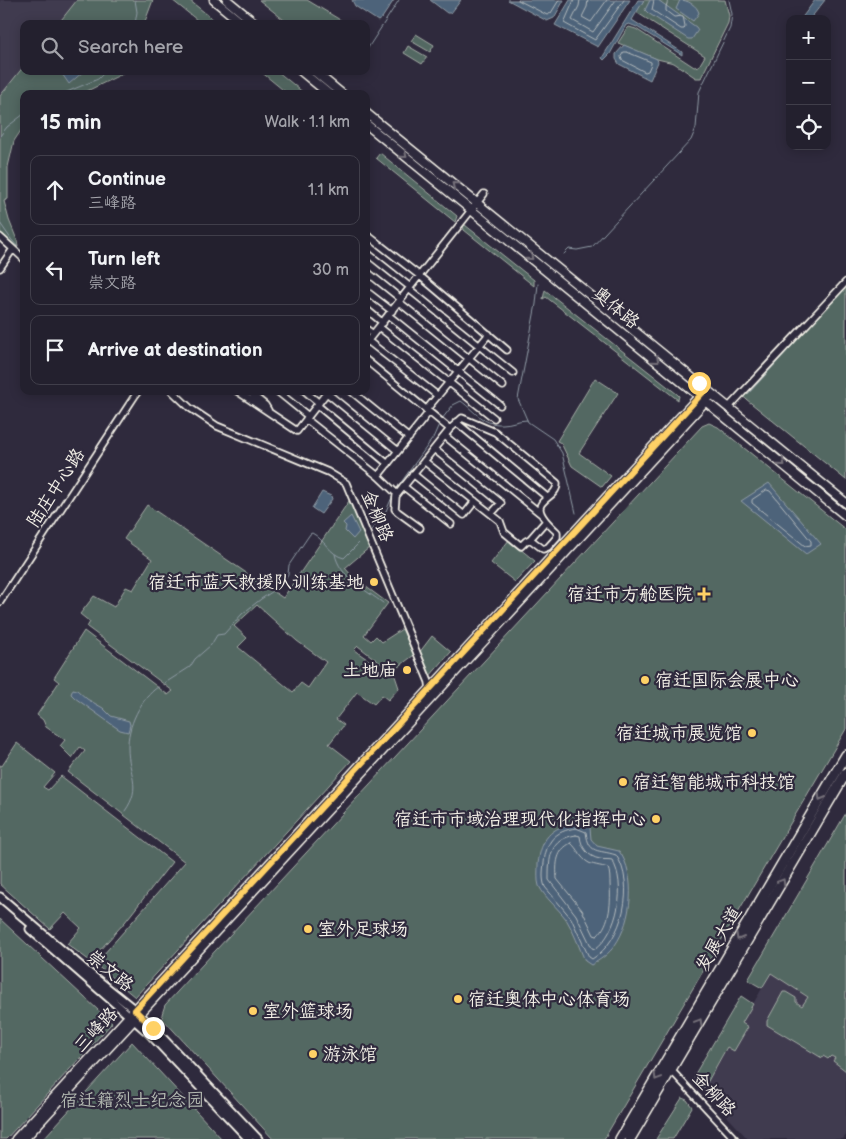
<!DOCTYPE html>
<meta charset="utf-8">
<style>
body{margin:0;font-family:"Balsamiq Sans","LXGW WenKai TC",sans-serif;background:#2f2d3a;color:#f1f3f6}
.controls{position:absolute;right:15px;top:15px;display:grid;overflow:hidden;border-radius:10px;box-shadow:0 2px 12px #0003}
.controls button{width:45px;height:45px;display:grid;place-items:center;padding:0;border:0;border-bottom:1px solid #403e4a;background:#23202e;color:#f1f3f6;font:25px sans-serif}
.stop{position:absolute;width:15px;height:15px;margin:-11px;border:4px solid #ffd166;border-radius:50%;background:#fff}
.stop.end{background:#ffd166;border-color:#fff;box-shadow:0 1px 5px #0008}
.list{margin:0;padding:0;list-style:none}
h2{display:flex;justify-content:space-between;align-items:center;height:65px;margin:0;padding:0 20px;font-size:21px}
h2 small{font-size:16px;font-weight:400;color:#a3a3aa}
.list li{display:grid;grid-template-columns:32px 1fr auto;gap:15px;align-items:center;box-sizing:border-box;height:70px;margin:0 10px 10px;padding:0 10px;border:1px solid #403e4a;border-radius:10px}
.list b{display:block;font-size:19px;white-space:nowrap}
.list p{margin:0;font-size:16px;white-space:nowrap;color:#a3a3aa}
.list em{font-size:16px;font-style:normal;color:#a3a3aa}
.icon{flex:none;width:28px;height:28px;fill:none;stroke:currentColor;stroke-width:2;stroke-linecap:round;stroke-linejoin:round}
.map{position:relative;flex:none;width:846px;height:1139px;overflow:hidden}
.search{position:absolute;background:#23202e;box-shadow:0 2px 12px #0003;left:20px;top:20px;width:350px;height:55px;display:flex;align-items:center;gap:12px;box-sizing:border-box;padding:0 18px;border-radius:10px;color:#a3a3aa;font-size:19px}
.panel{position:absolute;background:#23202e;box-shadow:0 2px 12px #0003;left:20px;top:90px;width:350px;height:305px;border-radius:10px}
.map>svg:first-child{display:block}
</style>
<div class="map">
<svg width="846" height="1139" viewBox="0 0 846 1139">
<rect width="100%" height="100%" fill="#2f2a3d"/>
<filter id="ink" filterUnits="userSpaceOnUse"><feTurbulence type="fractalNoise" baseFrequency=".02" numOctaves="2"/><feDisplacementMap in="SourceGraphic" scale="10" xChannelSelector="R" yChannelSelector="G"/><feConvolveMatrix kernelMatrix="1 2 1 2 8 2 1 2 1" color-interpolation-filters="sRGB"/></filter>
<g filter="url(#ink)">
<!-- built -->
<path fill="#403a50" d="M0 0H77L58 24H24V66L0 96Z
M771 973 846 1021V1135L843 1139H748L703 1090Z"/>
<!-- green -->
<path fill="#536862" stroke="#a4aca5" fill-rule="evenodd" d="M77 0H153L144 24H58Z
M172 0H189L219 24H202Z
M259 0H307L347 24H289Z
M644 0H725L729 16 728 23 701 78H696L674 63 657 59 618 43 627 29 629 27 636 29 694 67 699 66 705 56 636 12Z
M416 34 434 45 430 52 411 41Z
M408 46 427 57 422 64 404 53Z
M24 66V71H123L122 74 81 94H24V126L14 141 8 167V199L4 201 9 220 17 240 18 246 14 247 0 234V96Z
M260 71H277L305 94H288Z
M380 153 457 216 455 222 376 158Z
M465 225 534 280V286L464 230 463 226Z
M846 284V480L741 395Z
M545 290 677 394 679 396 678 400 546 297 543 299Z
M595 378 618 393 579 453 611 476 602 487 572 466 561 443 557 441Z
M709 423 718 427 846 530V729L604 1139H273L163 1019 162 1014 165 1005 702 426Z
M351 498 370 547 345 568 354 578 388 603 364 635 371 641 376 636 382 642 402 629 414 655 393 671 388 669 358 646 354 650 386 672 395 676 399 688 388 700 382 695 374 704 357 692 336 719 344 725 329 744 351 761 135 997 95 964 185 862 68 772 85 751 80 747 72 758 60 746 65 740 46 727 43 720 37 715 59 682 54 678 84 631 168 695 173 691 87 627 90 622 80 614 94 596 114 607 126 587 133 590 152 559 124 539 147 505 283 598ZM257 605 297 641 326 662 308 688 301 683 293 692 238 647 247 638 234 626Z
M509 540 535 561 515 582 491 563Z
M432 636 451 652 429 677 419 653Z
M17 743 55 773 43 787 48 790 61 776 172 862 125 922 90 961 67 944 81 928 65 913 50 929 0 884V765L2 766Z
M846 813V1071L833 1061 835 1058 831 1056 828 1059 823 1056 822 1058 767 1025V1021L783 992H786L796 998V1002L802 1006 808 997 771 973 762 988 748 980Z
M0 919 112 1023 6 1139H0Z
M741 996 753 1004 742 1023 748 1027 734 1051 727 1047 703 1090 695 1080V1074Z
M132 1042 222 1139H43Z
M682 1098 687 1100 692 1107 673 1139H656Z"/>
<!-- water -->
<path fill="#4e647a" stroke="#909ca6" d="M352 0H394L382 18 378 21 355 6Z
M430 0H461L451 13H447Z
M508 0H564L554 18 547 21Z
M570 0H630L598 47 555 25Z
M638 0H644L632 20 682 52V55L637 27 629 24 626 25 610 54 604 60 602 58Z
M650 0H658L696 27 698 30 692 39H688L648 13 645 10Z
M680 0C687 0 697 5 699 13L693 21 676 9Z
M815 0H825L810 19H801Z
M624 45 657 59 658 62 650 80 619 64 616 59V54Z
M60 71H84L69 84Z
M769 483 821 544 806 554 741 501Z
M322 492 331 496 332 499 321 514 312 508Z
M351 516 359 532 353 539 345 531 346 526 343 523Z
M73 689 77 690 87 699 103 708 111 716 129 721 130 725 128 732 120 730 114 726 75 698 71 694Z
M576 823 583 824 590 828 591 839 597 846 619 851C637 875 632 921 615 945 609 954 600 960 591 965L585 961C579 947 574 932 566 919 558 908 545 898 539 886 537 880 538 871 538 864 541 839 550 827 576 823Z"/>
<g fill="none" stroke-linecap="round" stroke-linejoin="round">
<!-- shore -->
<path stroke="#b2b9bc" stroke-width="1" d="M518 0 547 15 551 13 559 0
M574 0 564 23 595 40 624 0
M580 0 579 6 572 20 593 32 616 0
M588 0 587 7 582 17 591 22 607 0
M654 0 652 10 681 29H684L685 26 683 16 674 17 666 11V7L668 0
M624 52H627L651 62V64L648 71 645 72 622 60 621 57Z
M767 490 770 491 811 541V545L805 546 752 503V500Z
M576 828 586 832C589 855 598 849 616 855 636 884 623 941 592 959L589 957 571 918 545 887C542 879 543 871 544 863 546 842 554 831 576 828Z
M576 835 580 836C581 847 588 857 600 859 604 860 608 859 612 860 627 884 618 933 595 949L592 948 576 915 549 880C549 858 549 839 576 835Z
M571 843C578 849 580 858 589 863 593 865 607 867 608 868 610 872 610 880 610 884 611 901 611 923 597 936L594 935 582 910 557 879C556 864 556 850 571 843Z"/>
<!-- stream -->
<path stroke="#909ca6" stroke-width="1" d="M135 24 137 12 135 0
M366 51 399 0
M353 72V71
M62 94 98 79 106 71
M0 136 7 127 24 114
M0 223 11 239 24 254
M564 254 569 249 577 250 592 247 691 140 696 128 699 92 730 28 732 14 729 0
M538 284 536 304 518 399 528 422 553 439 562 453 576 513
M803 333 846 288
M748 394 798 339
M442 419 453 405 461 401C476 412 482 425 503 424 511 424 518 420 527 420
M397 488 433 438 440 422
M369 533 386 511 393 495
M335 554C339 577 366 590 383 603
M165 683 190 667 195 659 211 645 217 635 224 634 242 614 261 599 281 586 288 574 289 565 310 534 312 533C324 539 330 555 344 558L366 536
M125 811C143 786 128 774 128 748 127 727 141 698 158 687"/>
<!-- minor casing -->
<g stroke="#f4f1e8" stroke-width="9">
<path id="minor" d="M366 234 420 276 507 350
M0 237 24 259
M366 252 410 287
M0 268 13 249
M366 271 401 299
M409 289 513 373
M366 291 392 311
M399 302 503 386
M366 309 383 323
M388 315 500 405
M379 327 494 418
M366 329 373 334
M368 341 438 396
M366 343 484 194
M366 360 450 429 396 496 395 509 398 512 420 528
M172 391 190 408 217 426 328 472 346 483 429 682 430 689
M237 391 297 431 328 391
M248 391 265 405 268 410
M277 391 308 416
M305 391 319 403
M351 391 409 438
M327 393 398 451
M317 405 388 464
M729 407 846 282
M426 410 489 334
M306 419 378 476
M456 422 547 497
M450 429 462 418 495 432 557 483C558 503 518 497 557 532V537L548 547 543 549 530 539 545 522
M445 436 540 513
M434 449 501 503 491 514
M424 461 500 521 504 532 521 546 526 541 530 539
M413 474 464 515 475 501
M403 486 451 524
M397 494 378 476 429 412
M0 602 138 391
M671 1070 735 1139"/>
</g>
<!-- tertiary casing -->
<g stroke="#f4f1e8" stroke-width="11">
<path id="tertiary" d="M0 897 85 970 135 1010 153 1028 258 1139
M30 929 148 1032 249 1139"/>
</g>
<!-- secondary casing -->
<g stroke="#f4f1e8" stroke-width="11">
<path id="secondary" d="M214 0 243 24
M227 0 256 24
M301 71 329 94
M314 71 342 94
M366 113 846 503
M366 124 846 516
M16 1139 706 389
M24 1139 712 394"/>
</g>
<!-- primary casing -->
<g stroke="#f4f1e8" stroke-width="12">
<path id="primary" d="M620 1139 846 755
M630 1139 846 773"/>
</g>
<!-- minor -->
<use href="#minor" stroke="#2f2a3d" stroke-width="5.5"/>
<!-- tertiary -->
<use href="#tertiary" stroke="#2f2a3d" stroke-width="7"/>
<!-- secondary -->
<use href="#secondary" stroke="#2f2a3d" stroke-width="8"/>
<!-- primary -->
<use href="#primary" stroke="#2f2a3d" stroke-width="9"/>
</g>
<!-- one-way arrows -->
<defs><path id="oneway-chevron" d="M-2-3.5L2.5 0L-2 3.5" fill="none" stroke-width="1.6" stroke-linecap="round" stroke-linejoin="round" transform="scale(1.25)"/></defs>
<g stroke="#747079">
<use href="#oneway-chevron" transform="translate(404 155) rotate(39)"/>
<use href="#oneway-chevron" transform="translate(455 185) rotate(-141)"/>
<use href="#oneway-chevron" transform="translate(530 257) rotate(39)"/>
<use href="#oneway-chevron" transform="translate(656 360) rotate(39)"/>
<use href="#oneway-chevron" transform="translate(782 463) rotate(39)"/>
<use href="#oneway-chevron" transform="translate(821 797) rotate(120)"/>
<use href="#oneway-chevron" transform="translate(782 882) rotate(-59)"/>
<use href="#oneway-chevron" transform="translate(739 937) rotate(120)"/>
<use href="#oneway-chevron" transform="translate(699 1022) rotate(-59)"/>
<use href="#oneway-chevron" transform="translate(657 1077) rotate(121)"/>
</g>
</g>
<g fill="none" stroke-linecap="round" stroke-linejoin="round" filter="url(#ink)">
<!-- route -->
<path stroke="#ffd166" stroke-width="6" d="M153 1028 135 1010 706 389 699 383"/>
</g>
<!-- markers -->
<g fill="#ffd166" stroke="#2f2a3d" stroke-width="2">
<circle cx="374" cy="582" r="5"/>
<path d="M701.5 586.5h5v5h5v5h-5v5h-5v-5h-5v-5h5z"/>
<circle cx="407" cy="670" r="5"/>
<circle cx="645" cy="680" r="5"/>
<circle cx="752" cy="733" r="5"/>
<circle cx="623" cy="782" r="5"/>
<circle cx="656" cy="819" r="5"/>
<circle cx="308" cy="929" r="5"/>
<circle cx="458" cy="999" r="5"/>
<circle cx="253" cy="1011" r="5"/>
<circle cx="313" cy="1054" r="5"/>
</g>
<g text-anchor="middle" dominant-baseline="central" stroke-width="4.5" stroke-linejoin="round" paint-order="stroke">
<!-- street labels -->
<g font-size="18" fill="#f4f1e8" stroke="#2f2a3d">
<text transform="translate(616 308) rotate(39)">奥体路</text>
<text transform="translate(56 488) rotate(-57)">陆庄中心路</text>
<text transform="translate(377 516) rotate(67)">金柳路</text>
<text transform="translate(719 939) rotate(-60)">发展大道</text>
<text transform="translate(110 971) rotate(39)">崇文路</text>
<text transform="translate(96 1030) rotate(-47)">三峰路</text>
<text transform="translate(714 1094) rotate(47)">金柳路</text>
</g>
<!-- poi labels -->
<g font-size="18" fill="#f4f1e8" stroke="#2f2a3d" text-anchor="start">
<text x="364" y="582" text-anchor="end">宿迁市蓝天救援队训练基地</text>
<text x="693" y="594" text-anchor="end">宿迁市方舱医院</text>
<text x="397" y="670" text-anchor="end">土地庙</text>
<text x="655" y="680">宿迁国际会展中心</text>
<text x="742" y="733" text-anchor="end">宿迁城市展览馆</text>
<text x="633" y="782">宿迁智能城市科技馆</text>
<text x="646" y="819" text-anchor="end">宿迁市市域治理现代化指挥中心</text>
<text x="318" y="929">室外足球场</text>
<text x="468" y="999">宿迁奥体中心体育场</text>
<text x="263" y="1011">室外篮球场</text>
<text x="323" y="1054">游泳馆</text>
</g>
<!-- park labels -->
<g font-size="18" fill="#b4bab2" stroke="#2f2a3d">
<text x="132" y="1100">宿迁籍烈士纪念园</text>
</g>
</g>
</svg>
<div class="controls">
<button>+</button>
<button>−</button>
<button><svg class="icon" aria-label="locate" viewBox="0 0 24 24"><circle cx="12" cy="12" r="6"/><path d="M12 2v4M12 18v4M2 12h4M18 12h4"/></svg></button>
</div>
<div class="stop" style="left:699px;top:383px"></div>
<div class="stop end" style="left:153px;top:1028px"></div>
<div class="search"><svg class="icon" aria-label="search" viewBox="0 0 24 24"><circle cx="10" cy="10" r="6"/><path d="M15 15l6 6"/></svg>Search here</div>
<section class="panel">
<h2>15 min<small>Walk · 1.1 km</small></h2>
<ul class="list">
<li><svg class="icon" aria-label="ahead" viewBox="0 0 24 24"><path d="M12 20V5M6 11l6-6 6 6"/></svg><div><b>Continue</b><p>三峰路</p></div><em>1.1 km</em></li>
<li><svg class="icon" aria-label="left" viewBox="0 0 24 24"><path d="M17 20v-9H6M10 6l-5 5 5 5"/></svg><div><b>Turn left</b><p>崇文路</p></div><em>30 m</em></li>
<li><svg class="icon" aria-label="arrive" viewBox="0 0 24 24"><path d="M6 21V4h12l-3 4 3 4H6"/></svg><div><b>Arrive at destination</b></div></li>
</ul>
</section>
</div>
